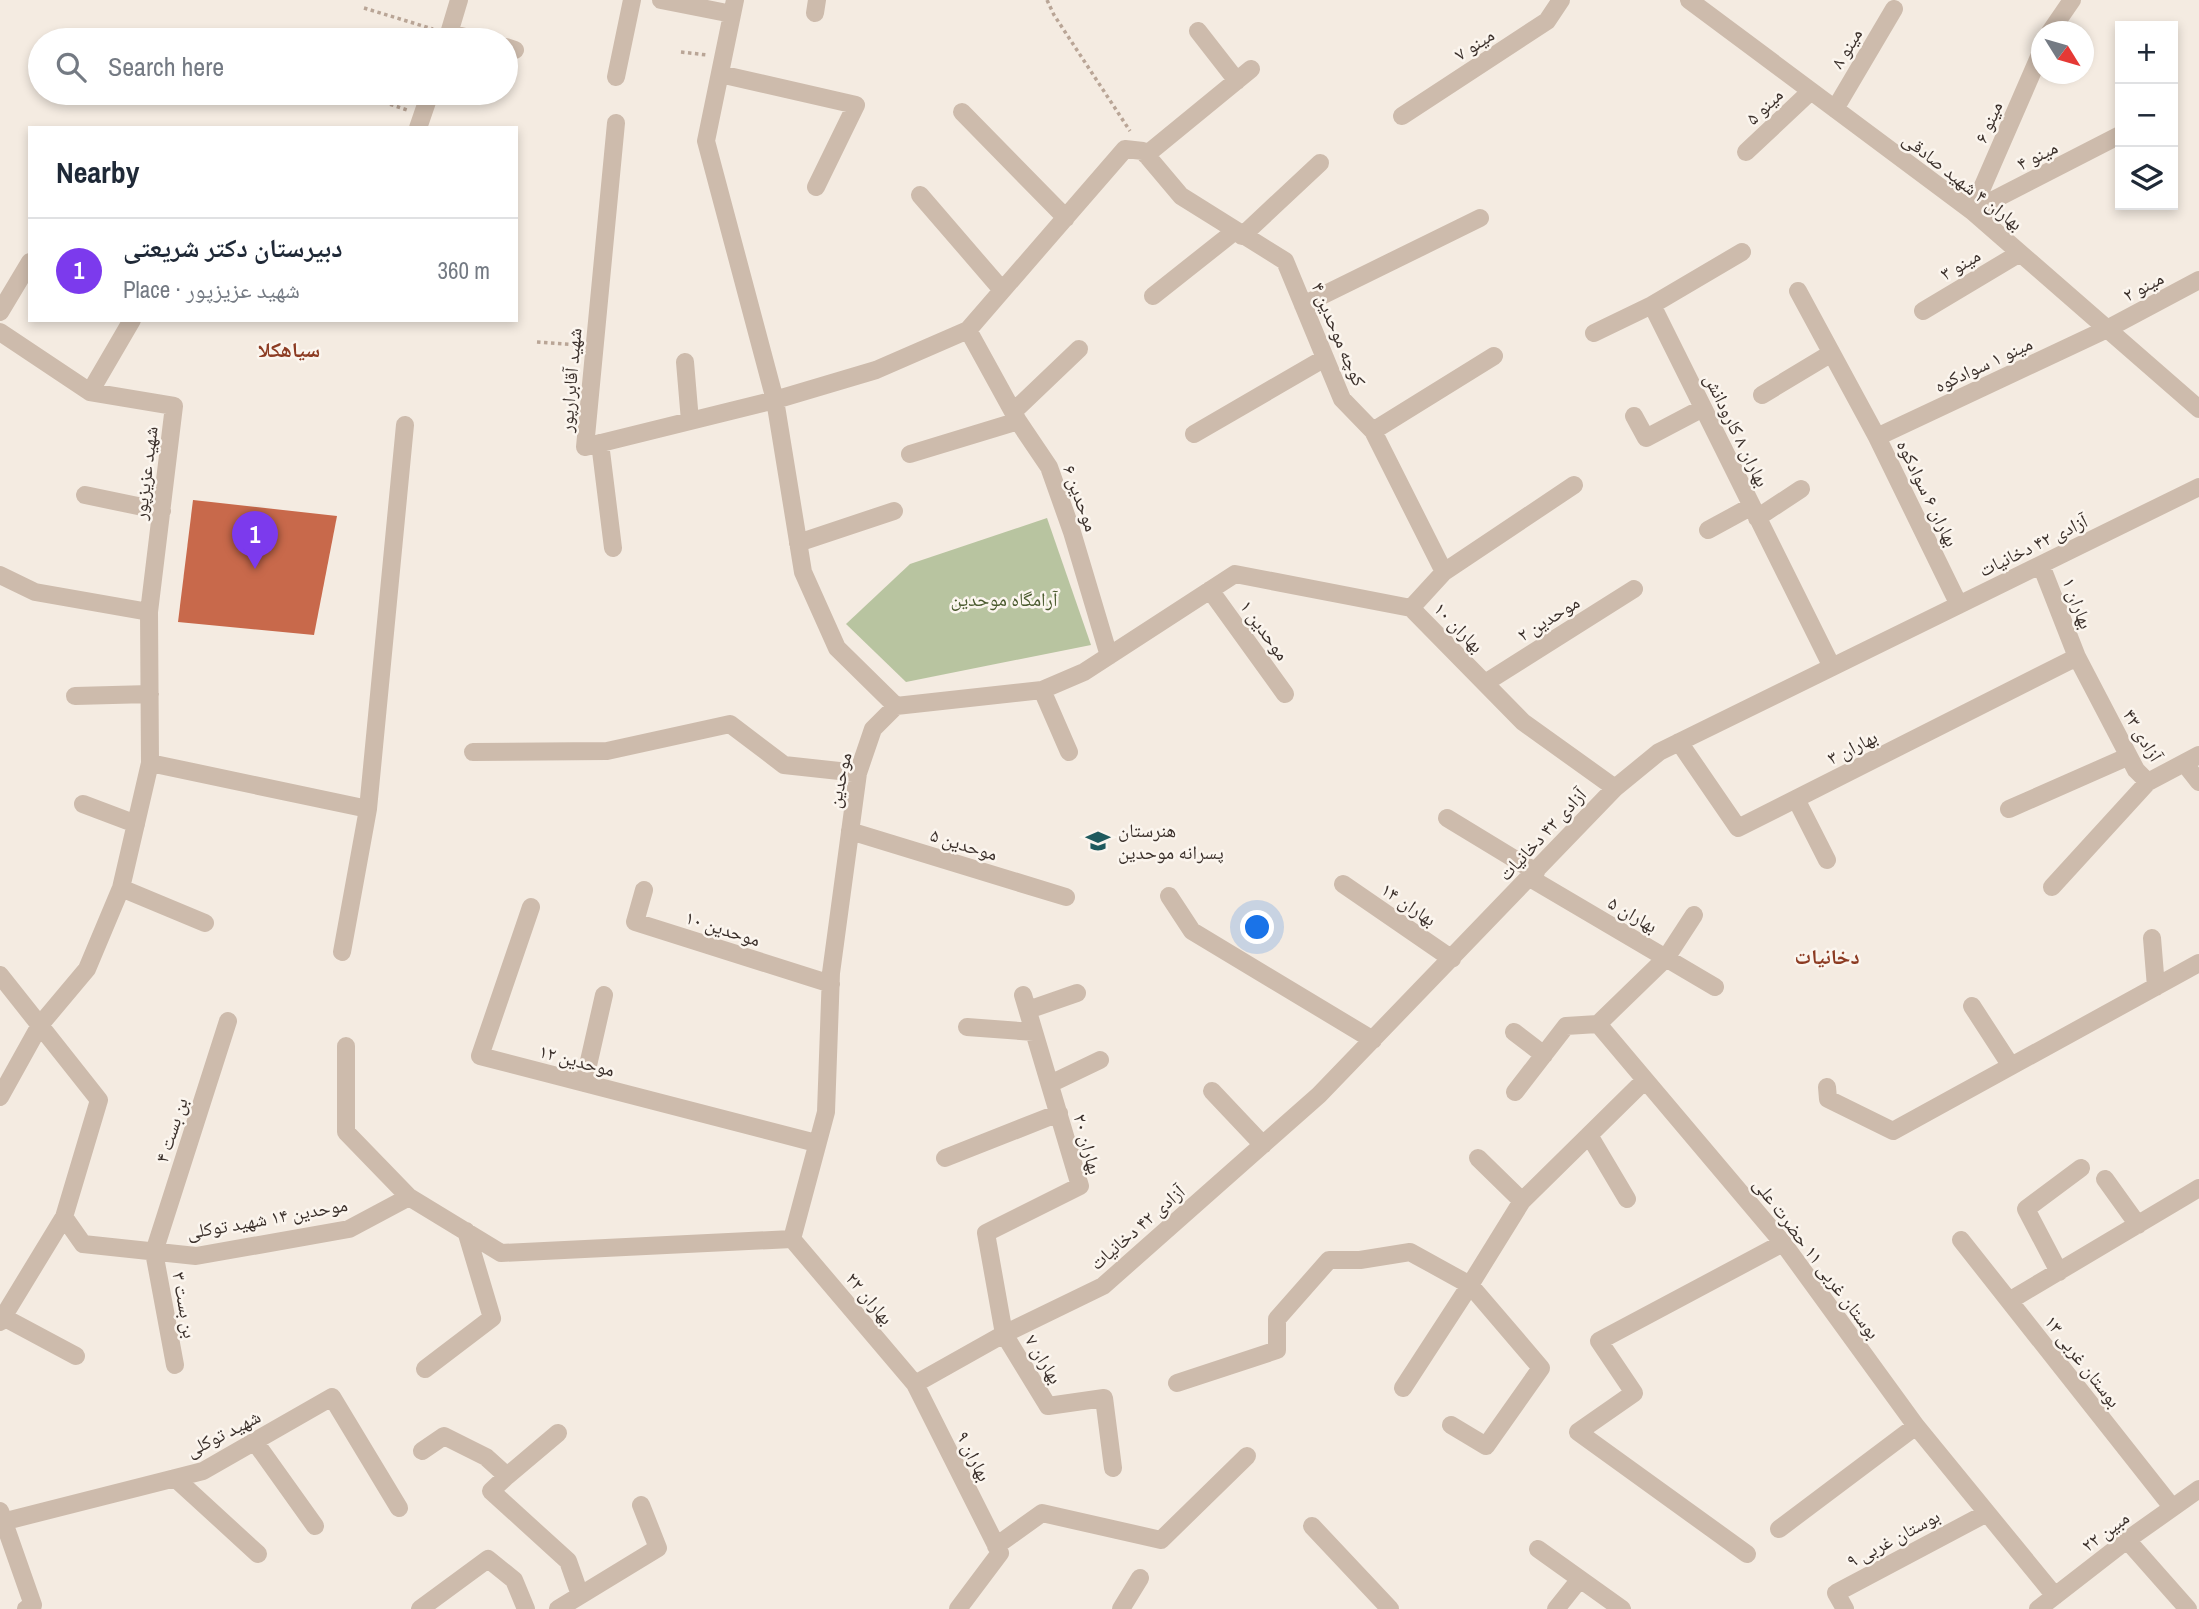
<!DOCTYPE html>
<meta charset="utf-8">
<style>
body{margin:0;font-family:"Archivo Narrow","Noto Naskh Arabic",sans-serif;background:#f6f6f7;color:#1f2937}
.controls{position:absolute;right:21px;top:21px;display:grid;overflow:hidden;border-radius:0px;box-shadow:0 4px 10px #0003}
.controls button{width:63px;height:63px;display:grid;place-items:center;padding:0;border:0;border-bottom:2px solid #e0e1e3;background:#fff;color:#1f2937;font:35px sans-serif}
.compass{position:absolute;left:2031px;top:21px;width:63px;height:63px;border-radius:50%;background:#fff;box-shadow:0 4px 10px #0003;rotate:127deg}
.you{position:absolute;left:1258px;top:928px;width:24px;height:24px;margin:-18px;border:5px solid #fff;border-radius:50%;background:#1a73e8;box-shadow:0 0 0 10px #1a73e833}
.badge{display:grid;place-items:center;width:46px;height:46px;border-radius:50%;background:#7c3aed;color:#fff;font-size:23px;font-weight:700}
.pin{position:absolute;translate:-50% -58px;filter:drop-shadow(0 2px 4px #0008)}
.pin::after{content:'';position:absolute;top:37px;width:24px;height:21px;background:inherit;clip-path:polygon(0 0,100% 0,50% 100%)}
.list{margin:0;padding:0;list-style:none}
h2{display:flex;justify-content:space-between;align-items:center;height:91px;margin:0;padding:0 28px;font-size:30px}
h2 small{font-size:23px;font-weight:400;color:#747a83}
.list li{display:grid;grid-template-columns:46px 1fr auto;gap:21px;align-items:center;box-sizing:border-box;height:105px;padding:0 28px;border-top:2px solid #e0e1e3}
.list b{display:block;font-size:26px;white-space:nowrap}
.list p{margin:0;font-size:23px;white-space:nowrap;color:#747a83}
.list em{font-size:23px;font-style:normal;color:#747a83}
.icon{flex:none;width:38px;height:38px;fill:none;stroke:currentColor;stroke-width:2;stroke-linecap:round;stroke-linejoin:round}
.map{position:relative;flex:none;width:2199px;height:1609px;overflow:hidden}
.search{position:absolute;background:#fff;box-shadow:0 4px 10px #0003;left:28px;top:28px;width:490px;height:77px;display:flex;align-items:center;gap:18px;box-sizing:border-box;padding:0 24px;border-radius:38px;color:#747a83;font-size:26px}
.panel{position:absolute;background:#fff;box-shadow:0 4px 10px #0003;left:28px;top:126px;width:490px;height:196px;border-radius:0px}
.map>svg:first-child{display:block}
</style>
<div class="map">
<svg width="2199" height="1609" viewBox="0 0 2199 1609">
<rect width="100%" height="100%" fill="#f4ebe1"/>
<!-- green -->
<path fill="#b8c4a0" d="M1047 518 1091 645 906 682 846 624 910 564Z"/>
<!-- building -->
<path fill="#c8694b" d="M193 500 337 516 314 635 178 622Z"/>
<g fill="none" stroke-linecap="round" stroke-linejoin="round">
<!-- path -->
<path stroke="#b9a596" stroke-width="3.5" stroke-dasharray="3.5 3.5" stroke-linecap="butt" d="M1047 0 1054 15 1130 131
M364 8 433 29
M681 52 707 55
M357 93 407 110
M537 342 579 345"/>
<!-- minor -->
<path stroke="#cdbbac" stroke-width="18" d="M661 0 732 14
M1689 0 1972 211 2199 409
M815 13 817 0
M1198 31 1237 81
M2050 32 2072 0
M449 33 477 40
M447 40 459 0
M506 47 515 50
M720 74 856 105 816 187
M616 77 632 0
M1835 109 1894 9
M962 112 1066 218
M1402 116 1547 21 1561 0
M616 123 585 447 775 400 706 141 735 0
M418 128 430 93
M1746 152 1811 91
M1146 155 1251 69
M920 195 1002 290
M1972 211 2042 50
M1972 211 2120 135
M1242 236 1320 163
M1742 252 1652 305 1832 667
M1798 291 1877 437 1959 605
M1153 296 1235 231
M1303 305 1480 218
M1923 311 2020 253
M0 312 30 262
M968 330 1018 421 1049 467 1072 532 1109 656
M0 332 90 392 174 406 149 612 150 763 121 888 87 969 40 1025 0 1097
M1594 333 1652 305
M685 362 690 421
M90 392 132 320
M1762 395 1830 354
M1013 412 1079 349
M1634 416 1646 438 1703 408
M1373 431 1494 356
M1194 434 1325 358
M1877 437 2107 329 2199 280
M600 443 613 548
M910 454 1018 421
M85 495 162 511
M1757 518 1801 489
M1708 530 1752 506
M798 543 894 511
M2041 565 2077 657 2136 770 2148 782 2199 755
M1444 572 1574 485
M0 575 35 592 149 612
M1210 590 1285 694
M1485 683 1634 589
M1042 690 1069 752
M75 696 150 694
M896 706 837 648 803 572 775 400 876 370 968 330 1125 149 1143 151 1181 196 1285 261 1342 399 1373 431 1444 572 1411 608
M1679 742 1738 828 2077 657
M473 752 607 751 730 724 784 765 858 773
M150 763 368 809 405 425
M2184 763 2199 782
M1796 799 1827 860
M83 804 136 824
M2009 809 2127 757
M1447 818 1536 872
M850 831 1066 897
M1530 878 1715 987
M1343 884 1452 959
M2052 887 2148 782
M121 888 205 923
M644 890 635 922 831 984
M1169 896 1192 931 1373 1040
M531 907 480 1056 816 1143
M1694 915 1666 958 1598 1024 1783 1243 1916 1426 2055 1596
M2152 938 2156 987
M342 952 368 809
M0 975 99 1100 64 1217 83 1244 196 1256 349 1229 409 1197 501 1253 792 1239
M1023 995 1080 1186 986 1233 1004 1334 1048 1406 1104 1398 1113 1468
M1972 1006 2011 1066
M1028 1010 1077 993
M967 1027 1034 1032
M1514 1032 1544 1055
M346 1046V1132L409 1197
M584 1083 604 995
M1050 1084 1100 1060
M1827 1087 1828 1099 1893 1131 2199 963
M1212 1091 1263 1145
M1515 1092 1566 1026 1598 1024
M1589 1135 1627 1199
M945 1158 1059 1113
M1478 1158 1522 1201
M2105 1179 2138 1225
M792 1239 826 1112 831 973 858 773 873 729 896 706 1042 690 1084 672 1235 574 1411 608 1523 722 1615 788
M792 1239 915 1384 1000 1553 958 1609
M1961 1240 2172 1507
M2059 1272 2026 1209 2081 1168
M2009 1301 2199 1188
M3 1317 76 1356
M0 1322 64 1217
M175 1365 154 1252 228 1021
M425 1369 492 1318 466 1231
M1177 1383 1277 1350V1319L1329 1260H1360L1410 1252 1470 1285 1403 1388
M915 1384 1004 1334 1103 1286 1319 1095 1615 788 1659 752 2199 487
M1451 1425 1486 1446 1541 1368 1470 1285 1522 1201 1645 1080
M255 1442 315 1526
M422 1451 444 1436 486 1457 507 1476 491 1491 568 1561 580 1595
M507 1476 558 1433
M175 1478 258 1554
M0 1511 33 1605 26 1609
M2 1522 203 1471 332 1397 399 1508
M1312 1526 1390 1609
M1779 1529 1916 1426
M2127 1540 2188 1609
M996 1546 1042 1513 1161 1540 1247 1456
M1538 1549 1580 1579 1556 1609
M1747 1554 1578 1432 1634 1393 1599 1341 1783 1243
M1580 1579 1622 1609
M420 1609 488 1559 514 1580 526 1609
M558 1609 658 1548 641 1505
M1121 1609 1140 1578
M1845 1609 1836 1593 1987 1513
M2038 1609 2127 1540 2199 1489"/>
</g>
<!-- icons -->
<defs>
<g id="school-bare" transform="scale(1.89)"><path d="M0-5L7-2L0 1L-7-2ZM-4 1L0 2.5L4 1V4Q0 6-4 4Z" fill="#1f5a5e" stroke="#fbf5ee" stroke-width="2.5" paint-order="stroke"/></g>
</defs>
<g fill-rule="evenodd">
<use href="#school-bare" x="1098" y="841"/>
</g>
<g text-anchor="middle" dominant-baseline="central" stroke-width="5" stroke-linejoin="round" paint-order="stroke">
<!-- street labels -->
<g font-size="19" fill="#3b302b" stroke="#fbf5ee">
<text transform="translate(1474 44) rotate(-33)">مینو ۷</text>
<text transform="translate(1846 48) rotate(-59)">مینو ۸</text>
<text transform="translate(1764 106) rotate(-44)">مینو ۵</text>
<text transform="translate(1988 122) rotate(-67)">مینو ۶</text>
<text transform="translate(2037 155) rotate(-27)">مینو ۴</text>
<text transform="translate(1963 181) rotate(38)">بهاران ۴ شهید صادقی</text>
<text transform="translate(1960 264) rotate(-31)">مینو ۳</text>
<text transform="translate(2143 286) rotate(-28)">مینو ۲</text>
<text transform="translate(1339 334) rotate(67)">کوچه موحدین ۴</text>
<text transform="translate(1983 364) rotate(-25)">مینو ۱ سوادکوه</text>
<text transform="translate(570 380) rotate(-85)">شهید آقابرارپور</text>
<text transform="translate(1737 430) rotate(64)">بهاران ۸ کارودانش</text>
<text transform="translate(145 473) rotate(-83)">شهید عزیزپور</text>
<text transform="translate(1928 493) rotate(64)">بهاران ۶ سوادکوه</text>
<text transform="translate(1081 498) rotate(70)">موحدین ۶</text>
<text transform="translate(2033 545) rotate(-26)">آزادی ۴۲ دخانیات</text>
<text transform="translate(2078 603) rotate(69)">بهاران ۱</text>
<text transform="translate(1548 618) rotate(-32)">موحدین ۲</text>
<text transform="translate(1459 627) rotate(46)">بهاران ۱۰</text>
<text transform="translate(1265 630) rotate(54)">موحدین ۱</text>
<text transform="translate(2143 735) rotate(59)">آزادی ۴۳</text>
<text transform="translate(1852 747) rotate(-27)">بهاران ۳</text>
<text transform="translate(839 780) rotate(-78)">موحدین</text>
<text transform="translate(1542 834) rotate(-47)">آزادی ۴۲ دخانیات</text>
<text transform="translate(964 844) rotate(17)">موحدین ۵</text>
<text transform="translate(1409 904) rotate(34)">بهاران ۱۴</text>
<text transform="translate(1633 914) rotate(30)">بهاران ۵</text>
<text transform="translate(723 928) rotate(18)">موحدین ۱۰</text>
<text transform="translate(577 1060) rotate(15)">موحدین ۱۲</text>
<text transform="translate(171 1130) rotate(-72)">بن بست ۴</text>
<text transform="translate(1088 1144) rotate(75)">بهاران ۲۰</text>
<text transform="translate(267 1218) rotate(-10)">موحدین ۱۴ شهید توکلی</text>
<text transform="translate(1137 1227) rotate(-41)">آزادی ۴۲ دخانیات</text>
<text transform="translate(1817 1258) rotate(53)">بوستان غربی ۱۱ حضرت علی</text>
<text transform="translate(870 1298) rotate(50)">بهاران ۲۲</text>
<text transform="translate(185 1305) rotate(80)">بن بست ۳</text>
<text transform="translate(1044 1359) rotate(59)">بهاران ۷</text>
<text transform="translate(2083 1361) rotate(52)">بوستان غربی ۱۳</text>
<text transform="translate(223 1433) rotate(-27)">شهید توکلی</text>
<text transform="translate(974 1456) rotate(63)">بهاران ۹</text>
<text transform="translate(2105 1531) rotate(-37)">مبین ۲۲</text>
<text transform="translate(1893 1538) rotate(-28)">بوستان غربی ۹</text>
</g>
<!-- park labels -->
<g font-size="19" fill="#4a5a2e" stroke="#fbf5ee">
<text x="1004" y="599">آرامگاه موحدین</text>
</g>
<!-- poi labels -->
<g font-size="19" fill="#3b302b" stroke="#fbf5ee" text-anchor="start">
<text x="1118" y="830">هنرستان<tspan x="1118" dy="22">پسرانه موحدین</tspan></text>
</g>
<!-- neighbourhood labels -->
<g font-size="21" font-weight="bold" fill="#8c3b22" stroke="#fbf5ee">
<text x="289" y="349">سیاهکلا</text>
<text x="1827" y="956">دخانیات</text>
</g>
</g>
</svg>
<div class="controls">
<button>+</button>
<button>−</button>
<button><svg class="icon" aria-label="layers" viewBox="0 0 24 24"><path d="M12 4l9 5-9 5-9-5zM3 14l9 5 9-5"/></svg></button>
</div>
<svg class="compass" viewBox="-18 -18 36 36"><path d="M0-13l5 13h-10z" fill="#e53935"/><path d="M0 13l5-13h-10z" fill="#747a83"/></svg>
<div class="you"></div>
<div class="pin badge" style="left:255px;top:569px">1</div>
<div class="search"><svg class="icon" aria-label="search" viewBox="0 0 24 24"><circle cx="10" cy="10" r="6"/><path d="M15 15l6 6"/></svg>Search here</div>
<section class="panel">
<h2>Nearby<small></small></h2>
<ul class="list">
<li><span class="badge">1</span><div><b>دبیرستان دکتر شریعتی</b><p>Place · شهید عزیزپور</p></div><em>360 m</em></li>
</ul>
</section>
</div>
